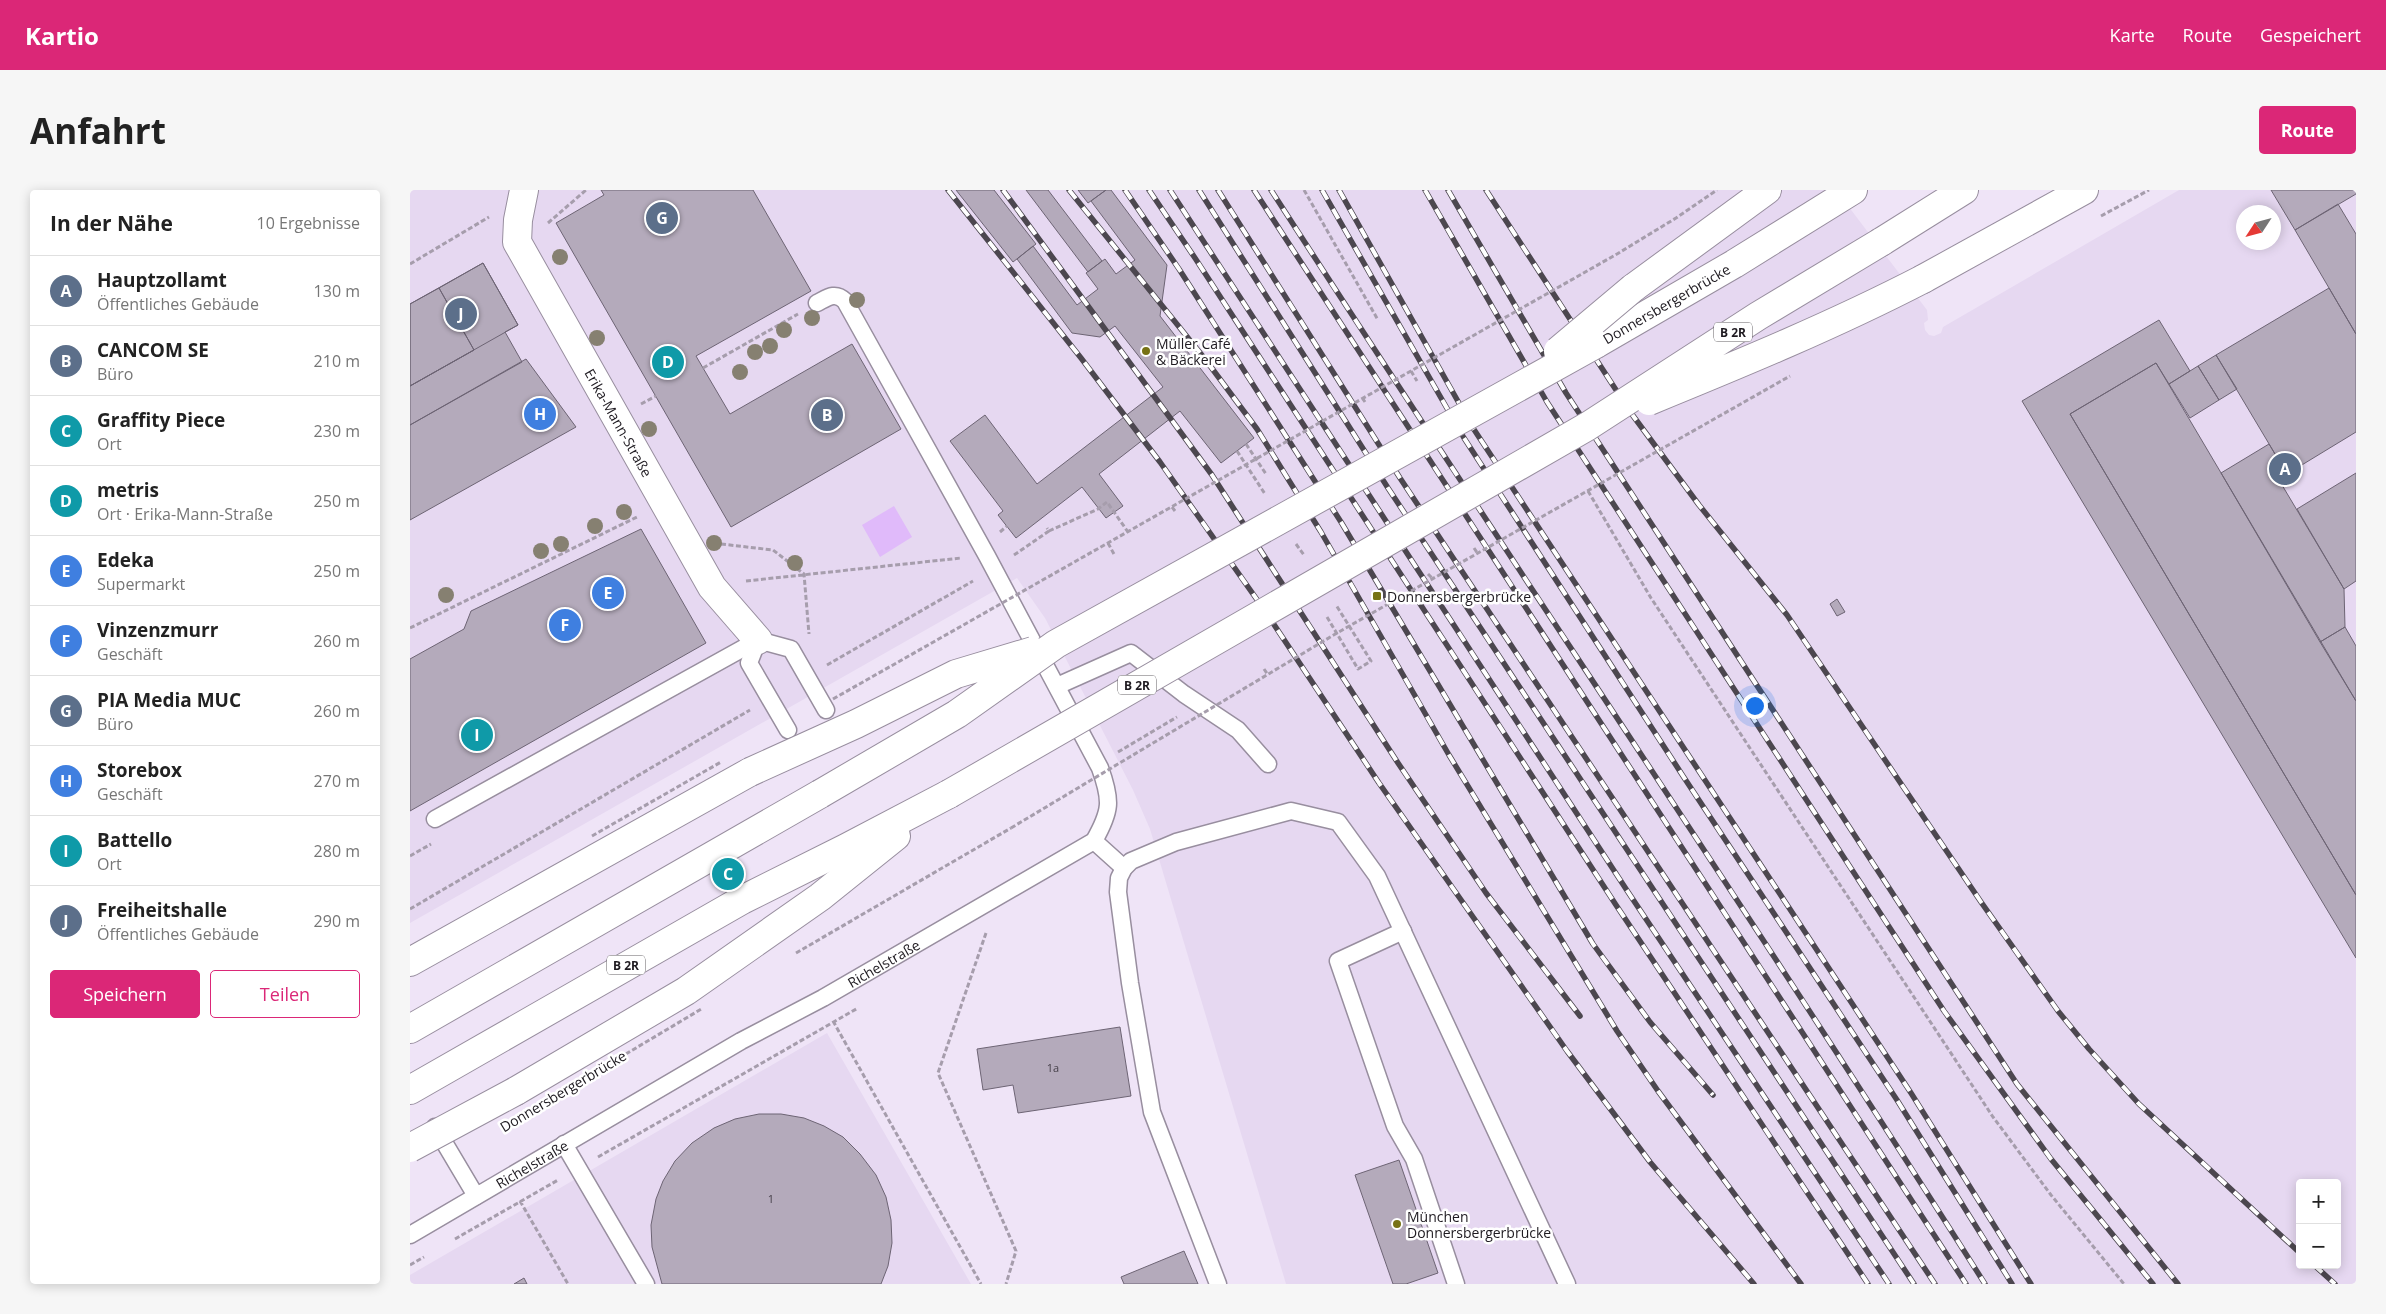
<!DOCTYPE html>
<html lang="de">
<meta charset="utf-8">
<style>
body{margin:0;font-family:"Open Sans",sans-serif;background:#f6f6f6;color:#222}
.controls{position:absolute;right:15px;bottom:15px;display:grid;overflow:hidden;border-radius:5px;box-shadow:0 2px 12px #0003}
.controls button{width:45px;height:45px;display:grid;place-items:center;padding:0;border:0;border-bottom:1px solid #e0e0e0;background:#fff;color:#222;font:25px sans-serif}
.compass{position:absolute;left:1826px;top:15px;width:45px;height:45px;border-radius:50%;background:#fff;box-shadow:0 2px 12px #0003;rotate:234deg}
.you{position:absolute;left:1344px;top:515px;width:18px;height:18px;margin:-12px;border:4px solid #fff;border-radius:50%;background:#1a73e8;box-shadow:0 0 0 8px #1a73e833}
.badge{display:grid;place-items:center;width:32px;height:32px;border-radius:50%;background:#db2777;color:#fff;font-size:16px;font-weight:700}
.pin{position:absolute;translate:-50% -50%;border:2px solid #fff;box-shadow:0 1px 5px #0006}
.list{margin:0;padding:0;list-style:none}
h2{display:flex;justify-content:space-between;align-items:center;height:65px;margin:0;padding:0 20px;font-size:21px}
h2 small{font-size:16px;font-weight:400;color:#767676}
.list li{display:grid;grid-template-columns:32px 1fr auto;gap:15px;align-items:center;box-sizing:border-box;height:70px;padding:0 20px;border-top:1px solid #e0e0e0}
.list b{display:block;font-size:19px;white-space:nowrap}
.list p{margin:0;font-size:16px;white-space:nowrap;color:#767676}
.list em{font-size:16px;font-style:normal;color:#767676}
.actions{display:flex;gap:10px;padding:15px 20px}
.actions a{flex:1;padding:11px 0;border:1px solid #db2777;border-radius:5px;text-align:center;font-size:18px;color:#db2777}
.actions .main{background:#db2777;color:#fff}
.map{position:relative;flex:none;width:1946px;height:1094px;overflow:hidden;border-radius:5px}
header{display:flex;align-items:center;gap:30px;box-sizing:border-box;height:70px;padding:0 25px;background:#db2777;color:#fff}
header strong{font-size:24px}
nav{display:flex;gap:28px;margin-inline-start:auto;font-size:18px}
.intro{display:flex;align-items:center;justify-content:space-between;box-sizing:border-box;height:120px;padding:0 30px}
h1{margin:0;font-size:35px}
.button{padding:12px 22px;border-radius:5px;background:#db2777;color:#fff;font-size:18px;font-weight:700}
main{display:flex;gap:30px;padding:0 30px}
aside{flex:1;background:#fff;border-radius:5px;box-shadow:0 2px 12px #0003}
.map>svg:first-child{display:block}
</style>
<header>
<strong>Kartio</strong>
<nav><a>Karte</a><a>Route</a><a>Gespeichert</a></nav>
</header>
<div class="intro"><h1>Anfahrt</h1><a class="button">Route</a></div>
<main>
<aside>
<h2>In der Nähe<small>10 Ergebnisse</small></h2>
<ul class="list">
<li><span class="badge" style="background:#5c6f8a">A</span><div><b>Hauptzollamt</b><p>Öffentliches Gebäude</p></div><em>130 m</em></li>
<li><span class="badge" style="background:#5c6f8a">B</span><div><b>CANCOM SE</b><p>Büro</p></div><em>210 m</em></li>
<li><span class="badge" style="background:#0f9aa8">C</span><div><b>Graffity Piece</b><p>Ort</p></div><em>230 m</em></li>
<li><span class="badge" style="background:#0f9aa8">D</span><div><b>metris</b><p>Ort · Erika-Mann-Straße</p></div><em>250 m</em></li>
<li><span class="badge" style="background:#3f7fe0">E</span><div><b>Edeka</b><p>Supermarkt</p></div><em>250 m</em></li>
<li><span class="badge" style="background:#3f7fe0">F</span><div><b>Vinzenzmurr</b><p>Geschäft</p></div><em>260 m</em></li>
<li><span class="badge" style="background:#5c6f8a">G</span><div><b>PIA Media MUC</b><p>Büro</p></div><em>260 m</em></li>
<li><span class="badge" style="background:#3f7fe0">H</span><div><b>Storebox</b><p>Geschäft</p></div><em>270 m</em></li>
<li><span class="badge" style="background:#0f9aa8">I</span><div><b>Battello</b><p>Ort</p></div><em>280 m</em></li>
<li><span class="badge" style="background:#5c6f8a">J</span><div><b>Freiheitshalle</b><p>Öffentliches Gebäude</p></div><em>290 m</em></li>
</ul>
<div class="actions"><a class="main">Speichern</a><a>Teilen</a></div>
</aside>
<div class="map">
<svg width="1946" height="1094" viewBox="0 0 1946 1094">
<rect width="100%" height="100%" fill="#efe4f7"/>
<!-- built -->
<path fill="#e6d8f1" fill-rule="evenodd" d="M0 0H1426L1517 120 1518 130 1514 133 1515 140 1519 145 1524 146 1531 143 1533 137 1769 0H1946V1094H876L740 639 723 600 635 428 607 388 0 733ZM1834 22H1864V52H1834ZM1890 993H1927V1075H1890Z
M417 843 561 1094H0V1085Z"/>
<!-- water -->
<path fill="#e0bafa" d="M484 316 502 347 470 367 452 335Z"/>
<!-- building -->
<path fill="#b4aabb" stroke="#6d6474" d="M191 0H343L401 101 286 166 320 224 442 154 491 239 321 337 146 33 194 5Z
M546 0H584L626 54 603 72Z
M616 0H638L692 71 678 82Z
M668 0H696L678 13Z
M696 0H701L757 75 750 126 844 248 811 273 770 221 689 284 713 316 696 328 672 297 606 348 588 325 593 321 540 251 575 225 627 294 753 197 705 136 690 147 662 143 607 69 623 56 667 115 688 99 676 83 695 69 706 84 725 70 681 11Z
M1861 0H1946V4L1885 40Z
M1928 14 1946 44V144L1885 40Z
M73 73 108 135 0 196V114Z
M73 73 108 135 95 142 112 172 0 235V196L64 160 29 98Z
M29 98 64 160 0 196V114Z
M1919 98 1946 144V242L1877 284 1806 165Z
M1749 130 1780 181 1759 194 1746 173 1660 224 1946 705V768L1612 211Z
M1806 165 1827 199 1809 210 1788 176Z
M116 169 166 237 0 330V235Z
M1746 173 1946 511V705L1660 224Z
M1788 176 1809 210 1780 228 1759 194Z
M1859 254 1877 284V288L1872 295 1934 399 1935 437 1910 452 1811 283Z
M1946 283V391L1934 399 1887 319Z
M231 339 296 453 0 621V469L54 439 61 421Z
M1427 409 1435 422 1427 426 1420 414Z
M1935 437 1946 456V511L1910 452Z
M710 837 721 906 608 923 603 895 573 900 567 859Z
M349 924H371L394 928 414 936 433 947 450 964 466 985 476 1007 481 1030 482 1053 478 1076 471 1094H252L242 1057 241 1035 246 1009 253 991 265 971 282 953 304 938 325 929Z
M989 970 1028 1083 996 1094H983L945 985Z
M774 1061 788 1094H714L711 1087Z
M114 1088 117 1094H104Z"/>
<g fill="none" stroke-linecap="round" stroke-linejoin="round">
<!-- service casing -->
<g stroke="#988e9f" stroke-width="19">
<g id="service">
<path d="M348 450 339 473 378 540"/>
<path d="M647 496 721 463 774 504 828 540 858 574"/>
<path d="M25 629 348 450 381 459 416 520"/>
<path d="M684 651 714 678"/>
<path d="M993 741 928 771 985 936 1004 969 1046 1094"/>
<path d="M25 937 66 1006"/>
<path d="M154 954 236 1094"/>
<path id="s1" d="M0 1045 331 851 413 808 684 651C701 621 702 611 690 578L577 366 435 111C425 101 417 108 407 113"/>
<path d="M808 1094 742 922 720 793 708 702 709 688 714 678 721 671 766 652 881 621 928 632 967 686 1157 1094"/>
</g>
</g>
<!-- minor casing -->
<g stroke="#988e9f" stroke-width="30">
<g id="minor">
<path id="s2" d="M114 0 108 30 107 52 302 397 348 450"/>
</g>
</g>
<!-- trunk casing -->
<g stroke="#988e9f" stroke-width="30">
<g id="trunk">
<path d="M1471 52 1554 0"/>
<path d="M1513 89 1674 0"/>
<path d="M1223 98 1357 0"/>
<path id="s3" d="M1186 154 1324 74 1443 0"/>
<path d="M0 772 340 582"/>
<path d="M0 839 410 604"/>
<path d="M0 900 332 710 436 658 539 604"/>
<path d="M106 901 276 801 410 707 486 646"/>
</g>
</g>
<!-- path -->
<path stroke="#a69dac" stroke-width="3" stroke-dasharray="5 2.5" stroke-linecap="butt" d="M894 0 968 130
M1691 26 1739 0
M138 33 176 0
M0 74 79 27
M293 178 388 124
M1001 181 1007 191
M953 209 955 212
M231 214 246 206
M836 254 856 284
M827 261 855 304
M1178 301 1241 408 1583 927 1641 1005 1714 1094
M762 317 765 321
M639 341 688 319 697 312 718 342
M590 342 597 336
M698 353 705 366
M311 354 363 360 394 384 399 444
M886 354 894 365
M1064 358 1068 364
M604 365 639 341 637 338
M1018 384 1023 389
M336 391 551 368
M917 427 948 479 961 471 926 415
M0 438 229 326
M417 475 563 391
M854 479 858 485
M708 562 767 527
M0 666 21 654
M0 719 340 520
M576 743 528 883 606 1061 596 1094
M386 763 601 638
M423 831 571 1094
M188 967 448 818
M110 1011 158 1094
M45 1049 148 990
M0 1075 14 1067"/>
<!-- service -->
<use href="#service" stroke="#fff" stroke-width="16"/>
<!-- minor -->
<use href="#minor" stroke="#fff" stroke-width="28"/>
<!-- trunk -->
<use href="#trunk" stroke="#fff" stroke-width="28"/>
<!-- rail casing -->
<g stroke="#4c474f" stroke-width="5.5">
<path id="rail" d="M538 0 671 168 750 272 855 421 969 593 1157 861 1240 972 1344 1094
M593 0 802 285 988 573 1076 703 1170 826
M659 0 795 169 847 239 911 342 1039 565 1207 841 1248 901 1391 1094
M715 0 769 79 931 332 1183 754 1240 832 1303 905
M739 0 785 68 1206 715 1458 1094
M760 0 1218 702 1479 1094
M789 0 978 298 1504 1094
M808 0 990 288 1525 1094
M844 0 1556 1094
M861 0C1097 366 1342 726 1575 1094
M912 0 1054 248 1273 586 1487 910 1602 1094
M929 0 1063 238 1501 903 1621 1094
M1015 0 1137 212 1534 821 1641 969 1743 1094
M1038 0 1156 203 1607 894 1768 1094
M1076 0 1221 223 1289 315 1377 425 1571 712 1648 821 1679 859 1729 914 1890 1063
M1904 1075 1925 1094"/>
</g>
<!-- rail -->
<use href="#rail" stroke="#fff" stroke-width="4" stroke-dasharray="11" stroke-linecap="butt"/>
<!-- trunk-bridge casing -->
<g stroke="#988e9f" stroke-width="30" stroke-linecap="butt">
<path id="trunk-bridge" d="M1148 161 1223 98
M1239 211C1332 173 1424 135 1513 89
M340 582 446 534 546 484 623 461
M410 604 547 524 646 454 1186 154
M539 604 1178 236 1348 126 1471 52
M0 958 106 901"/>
</g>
<!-- path-bridge -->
<path stroke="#a69dac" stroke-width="3" stroke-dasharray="5 2.5" stroke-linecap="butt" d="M423 509 1207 64 1266 28 1307 0
M601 638 927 443 1380 186
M182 646 311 572
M132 914 293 818"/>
<!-- trunk-bridge -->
<use href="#trunk-bridge" stroke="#fff" stroke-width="28"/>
</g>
<!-- trees -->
<g fill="#868071">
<circle cx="150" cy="67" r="8"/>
<circle cx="447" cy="110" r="8"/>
<circle cx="402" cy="128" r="8"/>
<circle cx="374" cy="140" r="8"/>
<circle cx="187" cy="148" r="8"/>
<circle cx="360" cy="156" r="8"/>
<circle cx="345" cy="162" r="8"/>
<circle cx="330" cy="182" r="8"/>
<circle cx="239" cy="239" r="8"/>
<circle cx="214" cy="322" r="8"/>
<circle cx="185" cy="336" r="8"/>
<circle cx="304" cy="353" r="8"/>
<circle cx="151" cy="354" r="8"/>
<circle cx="131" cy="361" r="8"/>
<circle cx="385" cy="373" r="8"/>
<circle cx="36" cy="405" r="8"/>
</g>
<!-- markers -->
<g fill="#777215" stroke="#fff" stroke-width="2">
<circle cx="736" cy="161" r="5"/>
<rect x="962" y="401" width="10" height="10" rx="2.5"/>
<circle cx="987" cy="1034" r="5"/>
</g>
<g text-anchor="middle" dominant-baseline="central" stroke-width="5" stroke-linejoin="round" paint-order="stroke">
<!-- number labels -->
<g font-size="11" fill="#443e47">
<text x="643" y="877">1a</text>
<text x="361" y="1008">1</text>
</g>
<!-- shield labels -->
<g fill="#fff" stroke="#625f63" stroke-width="1">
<rect x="1304" y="132.5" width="38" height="19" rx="4"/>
<rect x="708" y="485.5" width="38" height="19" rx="4"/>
<rect x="197" y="765.5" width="38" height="19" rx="4"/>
</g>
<g font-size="12" font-weight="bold" fill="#1e1a20">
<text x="1323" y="142">B 2R</text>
<text x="727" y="495">B 2R</text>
<text x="216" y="775">B 2R</text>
</g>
<!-- street labels -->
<g font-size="14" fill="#1e1a20" stroke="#fff">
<text stroke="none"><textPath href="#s3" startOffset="81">Donnersbergerbrücke</textPath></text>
<text stroke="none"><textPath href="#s2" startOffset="260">Erika-Mann-Straße</textPath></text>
<text stroke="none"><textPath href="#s1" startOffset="546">Richelstraße</textPath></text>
<text transform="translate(153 901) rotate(-31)">Donnersbergerbrücke</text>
<text stroke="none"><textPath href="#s1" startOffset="141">Richelstraße</textPath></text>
</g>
<!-- poi labels -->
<g font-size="14" fill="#1e1a20" stroke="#fff" text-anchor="start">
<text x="746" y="153">Müller Café<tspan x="746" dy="16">&amp; Bäckerei</tspan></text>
<text x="977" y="406">Donnersbergerbrücke</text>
<text x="997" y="1026">München<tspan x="997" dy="16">Donnersbergerbrücke</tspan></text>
</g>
</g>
</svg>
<div class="controls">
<button>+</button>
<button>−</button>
</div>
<svg class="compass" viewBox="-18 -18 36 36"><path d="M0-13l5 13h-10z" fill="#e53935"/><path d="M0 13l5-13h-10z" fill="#767676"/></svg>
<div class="you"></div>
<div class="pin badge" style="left:1875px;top:279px;background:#5c6f8a">A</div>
<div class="pin badge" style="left:417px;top:225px;background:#5c6f8a">B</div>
<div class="pin badge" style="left:318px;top:684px;background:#0f9aa8">C</div>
<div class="pin badge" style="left:258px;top:172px;background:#0f9aa8">D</div>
<div class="pin badge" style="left:198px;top:403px;background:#3f7fe0">E</div>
<div class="pin badge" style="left:155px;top:435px;background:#3f7fe0">F</div>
<div class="pin badge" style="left:252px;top:28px;background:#5c6f8a">G</div>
<div class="pin badge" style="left:130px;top:224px;background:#3f7fe0">H</div>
<div class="pin badge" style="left:67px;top:545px;background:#0f9aa8">I</div>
<div class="pin badge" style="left:51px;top:124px;background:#5c6f8a">J</div>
</div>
</main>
